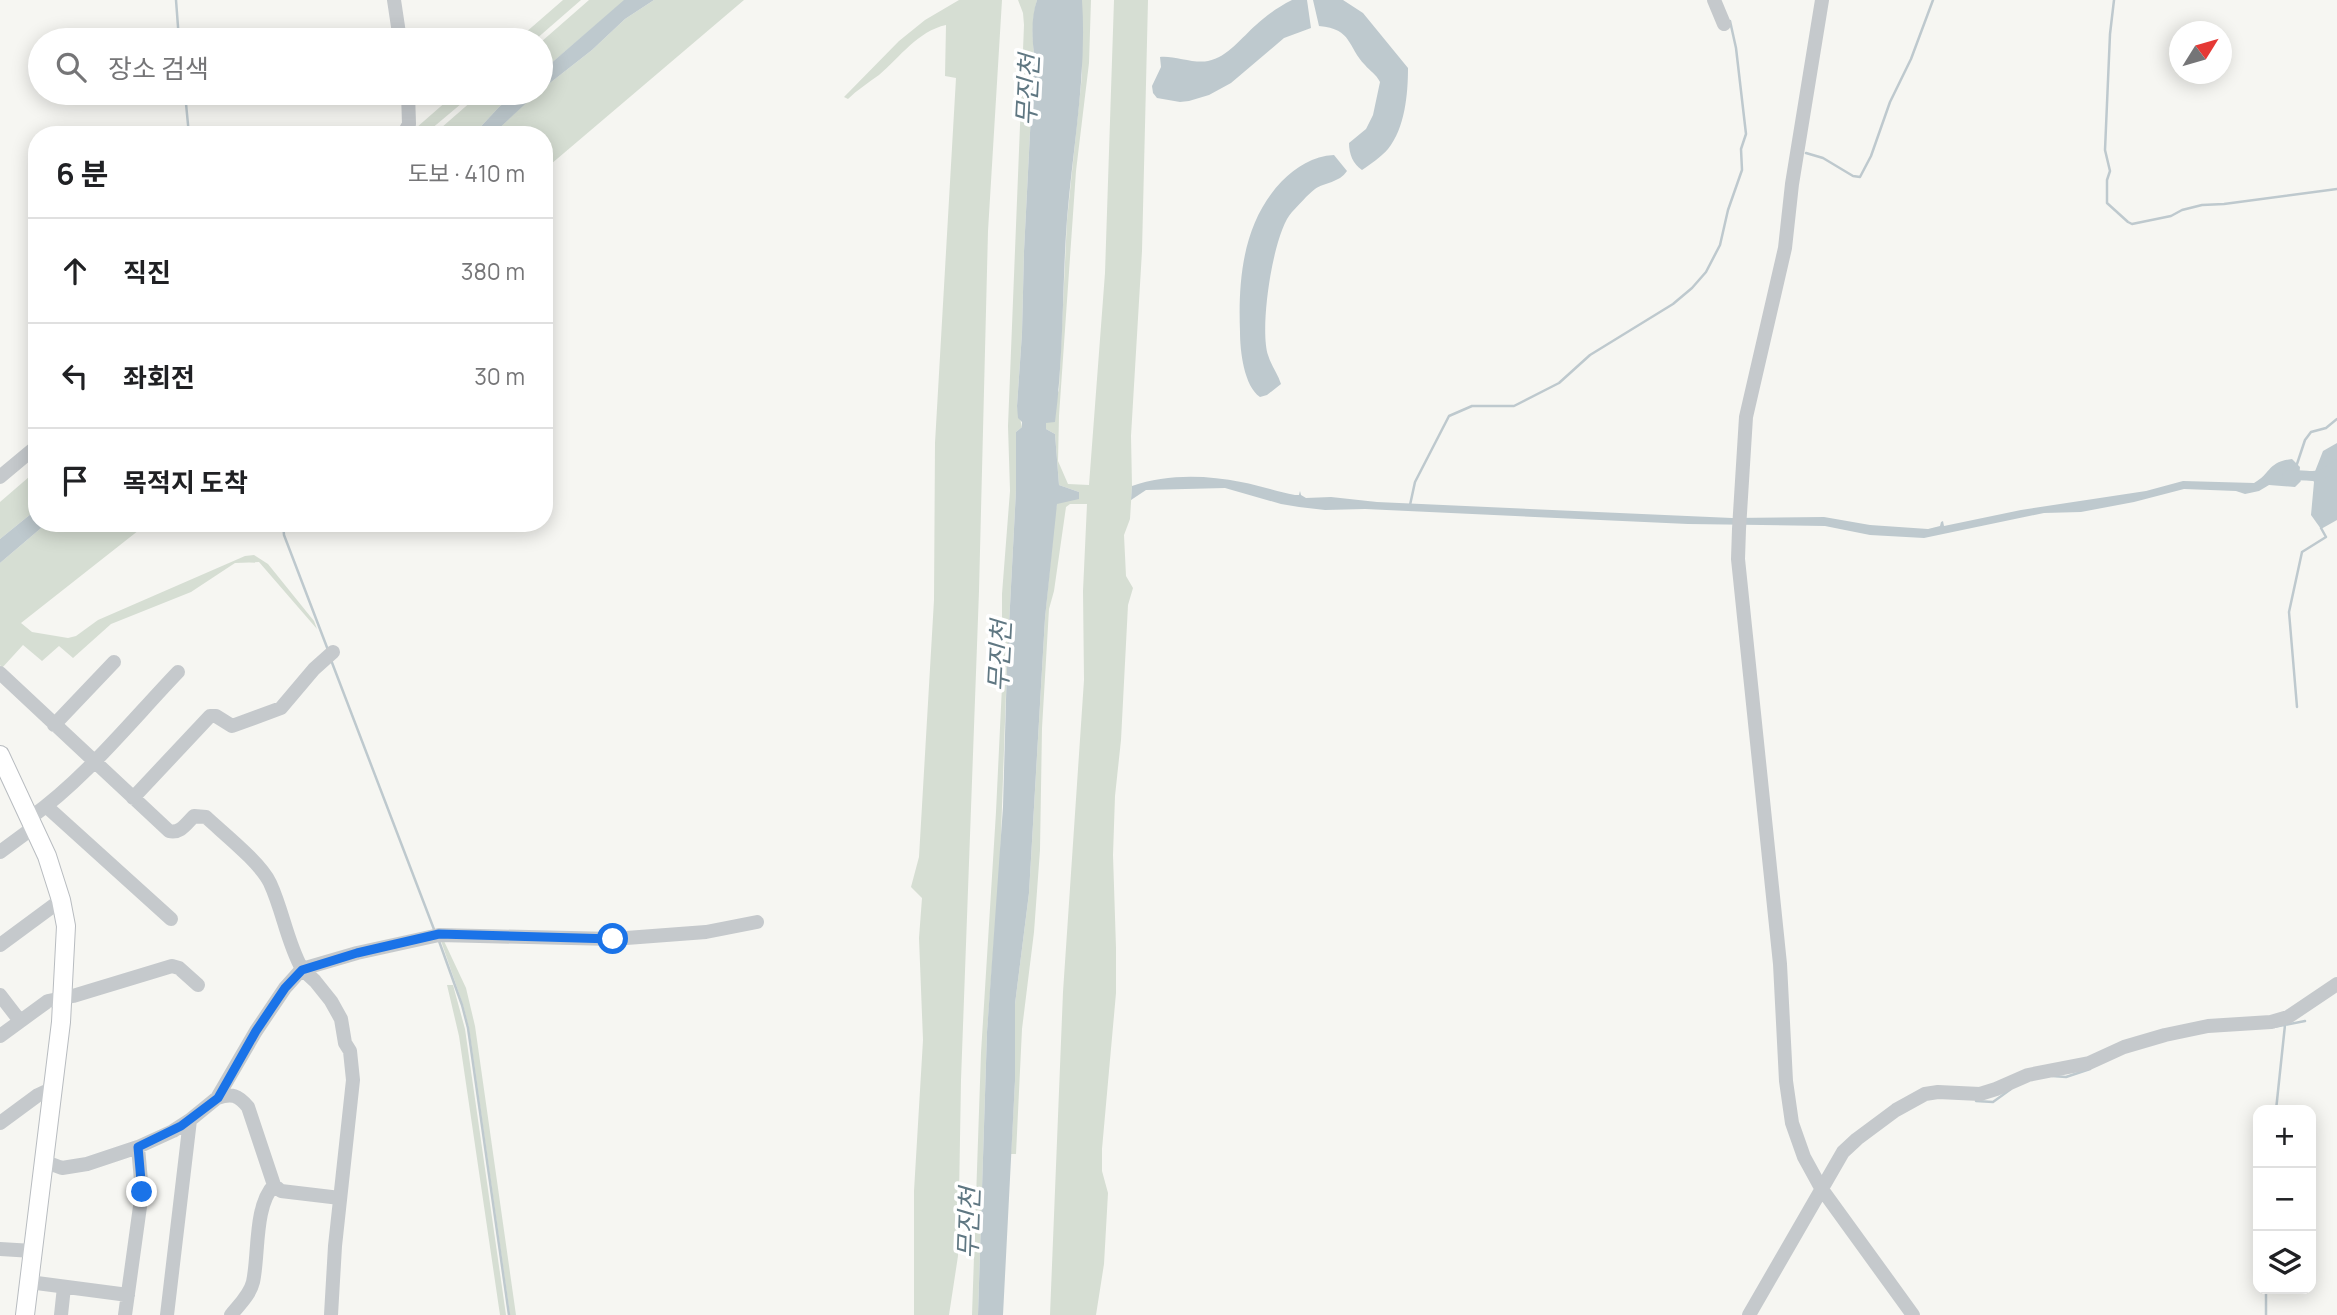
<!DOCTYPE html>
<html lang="ko">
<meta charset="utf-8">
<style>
body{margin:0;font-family:Manrope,"Noto Sans KR",sans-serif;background:#f2f2f2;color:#202124}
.controls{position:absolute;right:21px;bottom:21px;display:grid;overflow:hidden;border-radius:14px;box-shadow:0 4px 18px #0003}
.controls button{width:63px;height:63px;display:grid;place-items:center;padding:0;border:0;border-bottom:2px solid #e0e0e0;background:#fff;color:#202124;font:35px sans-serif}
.compass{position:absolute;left:2169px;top:21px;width:63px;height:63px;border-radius:50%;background:#fff;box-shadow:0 4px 18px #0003;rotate:53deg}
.stop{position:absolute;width:21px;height:21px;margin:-16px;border:5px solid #1a73e8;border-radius:50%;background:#fff}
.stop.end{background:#1a73e8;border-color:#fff;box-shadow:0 2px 7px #0008}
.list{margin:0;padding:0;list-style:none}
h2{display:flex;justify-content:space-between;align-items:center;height:91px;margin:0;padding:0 28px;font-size:30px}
h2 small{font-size:23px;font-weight:400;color:#757577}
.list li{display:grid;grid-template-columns:46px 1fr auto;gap:21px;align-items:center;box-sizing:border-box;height:105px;padding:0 28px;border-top:2px solid #e0e0e0}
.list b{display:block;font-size:26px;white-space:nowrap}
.list em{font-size:23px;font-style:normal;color:#757577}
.icon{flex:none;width:38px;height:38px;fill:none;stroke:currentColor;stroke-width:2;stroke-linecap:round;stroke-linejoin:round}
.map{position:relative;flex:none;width:2337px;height:1315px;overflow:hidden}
.search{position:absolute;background:#fff;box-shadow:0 4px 18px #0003;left:28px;top:28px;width:525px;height:77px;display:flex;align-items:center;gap:18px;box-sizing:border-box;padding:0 24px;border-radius:38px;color:#757577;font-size:26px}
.panel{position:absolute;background:#fff;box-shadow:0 4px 18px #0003;left:28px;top:126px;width:525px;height:406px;border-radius:28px}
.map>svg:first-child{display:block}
</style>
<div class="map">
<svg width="2337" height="1315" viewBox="0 0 2337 1315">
<rect width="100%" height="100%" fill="#f6f6f2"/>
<!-- green -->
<path fill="#d6ded3" d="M563 0H581L535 40H517Z
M589 0H625L541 72V42Z
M654 0H744L544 170V135H492L533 96 541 93V90L592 50 625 19Z
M959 0H1002L988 231 979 591 961 1080 958 1256 949 1315H914V1191L923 1040 919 938 922 898 911 887 919 857 934 600 935 443 956 78 945 76 946 25C918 31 900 57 879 75 868 83 857 90 848 99L844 97 899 41 925 20Z
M1018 0H1037C1032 17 1032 37 1034 54L1024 251 1022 333 1017 406 1022 427 1016 432V490L1007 664 1000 864 987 1032 978 1315H972L981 1053 996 812 1002 686V594L1010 491 1008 426 1024 25 1023 13Z
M1082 0H1091L1089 63 1076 171 1059 416 1058 461 1068 484 1089 485 1105 273 1114 0H1148L1142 251 1131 436 1132 486 1130 519 1124 535 1126 576 1133 588 1128 605 1121 740 1115 796 1113 855 1116 948V993L1102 1149V1171L1108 1193 1104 1264 1096 1315H1050L1063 992 1084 680 1083 591 1087 504H1070L1066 507 1054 591 1049 609 1042 728 1040 850 1034 932 1022 1029 1016 1154H1011L1015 1081V1004L1029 893 1045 618 1055 514 1057 503 1079 498V492L1059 485 1055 434 1046 429V423L1059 390 1067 220 1082 75Z
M456 93H474L424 135H408Z
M481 93H516L499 107 473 135H433Z
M37 470V509L0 539V502Z
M47 523H148L21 623 32 632 68 638 76 636 98 620 245 556 254 555 268 564 314 621 317 629 259 562 235 563 191 592 111 624 73 658 59 646 42 661 23 645 2 668 0 665V563Z
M440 938 444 941 466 988 475 1026 516 1315H510L469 1028 463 1005Z
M447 985H453L465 1029 506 1315H500L459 1036Z"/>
<!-- water -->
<path fill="#bec9ce" d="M624 0H654L625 19 592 50 541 90V72Z
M1037 0H1082C1087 73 1073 146 1067 219 1062 286 1064 354 1055 422L1046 423V429L1055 434 1059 485 1079 492V499L1057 504 1045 618 1029 893 1015 1004V1081L1003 1315H978L987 1032 1003 807 1007 664 1016 490V432L1022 427V422L1018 418 1017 406 1022 333 1024 251 1034 54C1032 37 1031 17 1037 0Z
M1292 0H1307L1311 28 1284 38 1231 83 1209 95 1189 101 1180 102 1157 98 1153 93 1152 86 1161 67 1160 57C1172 55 1194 64 1208 61 1228 57 1242 37 1256 25 1267 15 1278 7 1292 0Z
M1313 0H1343L1363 13 1408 68C1408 94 1405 128 1388 149 1381 157 1371 164 1362 170 1353 164 1349 154 1349 143L1366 129 1373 115 1380 82C1376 74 1370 71 1365 65 1347 47 1353 29 1319 26Z
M516 93H537L492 135H473L499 107Z
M1334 155 1347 171C1339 183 1325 182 1315 189 1307 195 1299 205 1292 212 1273 232 1259 328 1268 355 1271 365 1278 374 1281 384L1267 395 1260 397C1244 386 1240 351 1240 332 1238 278 1243 222 1282 181 1296 167 1313 156 1334 155Z
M2337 443V520L2321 529 2311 515 2314 482 2312 479 2323 451Z
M2292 459 2300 467 2299 478 2301 481 2295 487 2269 485 2259 491 2245 494 2236 491 2184 489 2134 502 2081 512 2044 513 1924 538 1870 535 1825 526 1688 524 1365 509 1325 510 1299 507 1281 504 1225 488 1146 490 1131 500 1132 486C1166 474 1206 475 1241 482 1259 485 1277 492 1295 495H1299L1300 491 1301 495 1306 498 1331 497 1377 502 1732 518 1824 517 1870 525 1928 529 1940 526 1941 522 1943 521 1944 526 2021 510 2146 491 2183 481 2254 483C2271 474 2267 462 2292 459Z
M37 509V523H47L0 563V539Z"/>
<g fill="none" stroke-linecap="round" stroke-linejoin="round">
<!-- stream -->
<path stroke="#bec9ce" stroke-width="2.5" d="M176 0 179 40
M2114 0 2110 34 2105 150 2110 171 2107 180V203L2128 222 2132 224 2171 216 2182 210 2202 205 2224 204 2337 189
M185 93 189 135
M1806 153 1823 158 1853 176 1860 177 1871 156 1890 102 1911 59 1933 0
M2297 464 2305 440 2311 432 2326 428 2337 419
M1410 505 1415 482 1449 416 1472 406H1514L1559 383 1590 355 1673 304 1692 288 1706 272 1720 245 1728 210 1742 170 1741 149 1746 134 1736 48 1730 21
M283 523 284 535 328 650
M331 660 435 932
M2297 707 2289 612 2302 552 2326 537 2321 528
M439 941 462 1005 468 1028 509 1315
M2274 1027 2305 1021
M2052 1076 2066 1077 2090 1069
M1976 1101 1993 1102 2011 1089
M2276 1110 2285 1025
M2266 1315V1289"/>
<!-- canal -->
<path stroke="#bec9ce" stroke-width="10" d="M2287 476C2312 472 2314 484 2337 464"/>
<!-- major casing -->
<g stroke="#b8bcc0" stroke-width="20">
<path id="major" d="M0 755 47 856 61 900 66 926 61 1022 25 1315"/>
</g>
<!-- minor -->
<path stroke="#c5c9cc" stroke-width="14" d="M394 0 400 40
M1714 0 1724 24
M1822 0 1792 184 1785 248 1746 417 1739 529 1738 559 1780 964 1786 1081 1792 1123 1804 1157 1821 1188 1913 1315
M403 135 409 124 408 93
M0 477 37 446
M0 673 169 831C180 834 186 824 194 816L206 817C223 833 261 863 270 883 283 911 287 942 302 969L285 988 256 1031 217 1098 190 1120 173 1131 138 1147 87 1164 62 1168 43 1161
M54 725 114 662
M133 798 210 716H216L232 726 281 708 314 669 333 652
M46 806 171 919
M30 818C85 779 132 720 178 672
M0 852 34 827
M0 945 61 900
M302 969 357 953 439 935 613 939 706 932 757 922
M302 969 315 981 331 1001 341 1019 345 1043 350 1051 353 1080 335 1246 331 1315
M0 995 20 1021
M0 1036 48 1001 73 996 172 966 179 968 198 985
M217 1098C232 1093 238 1095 248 1107L274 1185 281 1191 340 1198
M0 1123 38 1095 53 1088
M0 1249 33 1251
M29 1282 128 1295
M61 1315 64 1287
M125 1315 142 1192 138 1147
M167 1315 190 1120
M231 1315C238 1306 250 1295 253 1282 259 1255 254 1206 274 1185
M1749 1315 1843 1152 1857 1139 1896 1110 1925 1094 1938 1092 1980 1094 1996 1089 2028 1075 2089 1063 2124 1047 2165 1035 2208 1026 2271 1022 2288 1017 2337 984"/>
<!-- major -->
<use href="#major" stroke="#fff" stroke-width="18"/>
</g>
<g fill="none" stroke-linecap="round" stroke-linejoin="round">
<!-- route -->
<path stroke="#1a73e8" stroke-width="9" d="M142 1192 138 1147 181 1126 218 1098 256 1031 285 988 302 970 357 953 439 934 613 939"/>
</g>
<g text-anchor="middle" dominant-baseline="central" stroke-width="7" stroke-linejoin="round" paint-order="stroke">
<!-- water labels -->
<g font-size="26" font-style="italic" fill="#5f7782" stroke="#fff">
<text transform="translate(1027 90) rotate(-87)">무진천</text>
<text transform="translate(999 656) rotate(-87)">무진천</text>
<text transform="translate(968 1223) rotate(-88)">무진천</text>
</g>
</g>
</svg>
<div class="controls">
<button>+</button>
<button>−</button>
<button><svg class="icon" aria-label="layers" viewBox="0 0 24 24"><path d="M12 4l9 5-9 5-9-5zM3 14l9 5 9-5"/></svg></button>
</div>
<svg class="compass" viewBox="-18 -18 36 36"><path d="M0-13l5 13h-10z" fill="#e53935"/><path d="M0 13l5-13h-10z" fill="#757577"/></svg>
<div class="stop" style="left:613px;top:939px"></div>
<div class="stop end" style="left:142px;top:1192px"></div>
<div class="search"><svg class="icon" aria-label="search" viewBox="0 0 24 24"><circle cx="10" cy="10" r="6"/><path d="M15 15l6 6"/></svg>장소 검색</div>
<section class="panel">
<h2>6 분<small>도보 · 410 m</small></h2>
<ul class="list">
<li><svg class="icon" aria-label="ahead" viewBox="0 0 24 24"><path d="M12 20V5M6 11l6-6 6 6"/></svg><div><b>직진</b></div><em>380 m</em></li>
<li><svg class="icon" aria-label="left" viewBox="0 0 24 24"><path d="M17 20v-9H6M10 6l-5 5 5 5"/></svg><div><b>좌회전</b></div><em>30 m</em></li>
<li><svg class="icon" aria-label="arrive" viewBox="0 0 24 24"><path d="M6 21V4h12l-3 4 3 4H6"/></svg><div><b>목적지 도착</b></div></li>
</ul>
</section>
</div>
